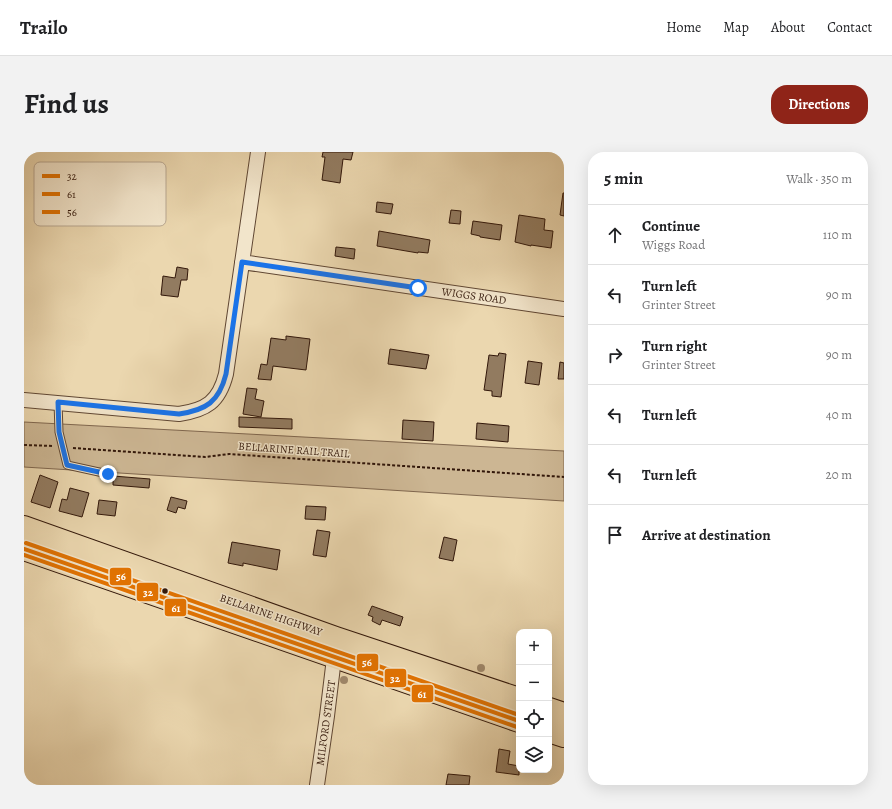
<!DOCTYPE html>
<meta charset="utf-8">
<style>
body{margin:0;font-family:Alegreya,serif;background:#f2f2f2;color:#202124}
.controls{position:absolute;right:12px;bottom:12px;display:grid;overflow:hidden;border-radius:8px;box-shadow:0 4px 16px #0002}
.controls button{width:36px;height:36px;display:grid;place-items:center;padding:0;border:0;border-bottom:1px solid #e0e0e0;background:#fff;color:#202124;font:20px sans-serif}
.stop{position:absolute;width:12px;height:12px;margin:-9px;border:3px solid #1a73e8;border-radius:50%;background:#fff}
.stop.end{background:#1a73e8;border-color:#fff;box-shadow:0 1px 4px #0008}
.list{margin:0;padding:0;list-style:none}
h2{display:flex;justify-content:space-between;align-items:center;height:52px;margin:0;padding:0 16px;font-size:17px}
h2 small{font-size:13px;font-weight:400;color:#757577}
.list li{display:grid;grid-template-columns:26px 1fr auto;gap:12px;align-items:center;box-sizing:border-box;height:60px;padding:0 16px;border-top:1px solid #e0e0e0}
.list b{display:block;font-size:15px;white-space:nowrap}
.list p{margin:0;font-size:13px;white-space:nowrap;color:#757577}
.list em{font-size:13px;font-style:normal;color:#757577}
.icon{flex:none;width:22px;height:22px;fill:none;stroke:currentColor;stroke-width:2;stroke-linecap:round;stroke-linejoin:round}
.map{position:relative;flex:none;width:540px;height:633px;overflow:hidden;border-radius:16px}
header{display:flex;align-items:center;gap:24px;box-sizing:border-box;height:56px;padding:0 20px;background:#fff;border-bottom:1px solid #e0e0e0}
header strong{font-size:19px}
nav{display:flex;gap:22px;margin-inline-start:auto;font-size:14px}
.intro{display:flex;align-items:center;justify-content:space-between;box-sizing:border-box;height:96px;padding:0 24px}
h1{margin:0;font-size:28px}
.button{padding:10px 18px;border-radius:16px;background:#8f2418;color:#fff;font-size:14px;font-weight:700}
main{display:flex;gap:24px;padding:0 24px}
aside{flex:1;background:#fff;border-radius:16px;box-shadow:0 4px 16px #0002}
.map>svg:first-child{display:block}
</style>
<header>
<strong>Trailo</strong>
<nav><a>Home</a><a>Map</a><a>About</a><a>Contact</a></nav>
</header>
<div class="intro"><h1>Find us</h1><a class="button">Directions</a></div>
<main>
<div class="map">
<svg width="540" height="633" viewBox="0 0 540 633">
<rect width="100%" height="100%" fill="#ebd7af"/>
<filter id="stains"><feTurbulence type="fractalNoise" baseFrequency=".005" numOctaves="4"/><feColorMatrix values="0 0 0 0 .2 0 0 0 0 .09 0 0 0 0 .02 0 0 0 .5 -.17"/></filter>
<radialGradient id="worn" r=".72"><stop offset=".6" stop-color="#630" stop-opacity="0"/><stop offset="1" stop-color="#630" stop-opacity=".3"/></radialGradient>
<!-- green -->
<path fill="#ccb693" stroke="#7f664e" d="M0 270 540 299V349L0 315Z"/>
<!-- building -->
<path fill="#927b60" stroke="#32170a" d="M299 0H329L327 8 319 7 316 31 298 28 301 5H298Z
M539 41H540V64L536 63Z
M353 50 369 52 367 62 352 60Z
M427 58 437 59 436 72 425 71Z
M495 63 521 67 520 78 529 79 527 96 507 93V94L491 90Z
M449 69 478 73 476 88 456 85V84L447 82Z
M355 79 406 88 404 101 394 100V101L353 94Z
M312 95 331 97 330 107 311 104Z
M153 115 164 117 163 128H157L154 145 137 143 139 124 151 126Z
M262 184 286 187 282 218 249 214 247 228 234 227 237 212 243 213 247 186 262 188Z
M366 197 405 203 402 217 364 212Z
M475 201 482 202 477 245 468 244V239L460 238 465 203 474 204Z
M504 209 518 211 515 233 501 231Z
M536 210 540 211V227H534Z
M223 236 233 237 231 247 240 249 237 265 219 262Z
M215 265 268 267V277L215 275Z
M379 268 410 270 409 289 378 287Z
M453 271 485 274 484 290 452 287Z
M16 323 34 330 26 356 7 350Z
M89 324 126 327 125 336 89 333Z
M46 336 65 341 58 365 35 359 38 347 43 348Z
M147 345 163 349 161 357 154 355 152 361 143 358Z
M75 348 93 350 91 364 73 362Z
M282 354 302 355 301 368 281 367Z
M293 378 306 380 302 405 289 403Z
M420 385 433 388 429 409 415 406Z
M208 390 256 398 253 418 219 411V414L204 411Z
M348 454 379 465 376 474 358 468 356 473 348 469 349 465 344 463Z
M475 597 486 599 484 612 495 614V623L472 620Z
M424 622 446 624 445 633H422Z"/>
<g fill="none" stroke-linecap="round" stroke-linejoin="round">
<!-- service casing -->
<g stroke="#604733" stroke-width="9">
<path id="service" d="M34 250 35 280 43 313 84 322"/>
</g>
<!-- minor casing -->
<g stroke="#604733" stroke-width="16">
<path id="minor" d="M218 110 540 157
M0 248 155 262C182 258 195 250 202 222L234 0
M293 633 303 564 311 498"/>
</g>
<!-- trunk casing -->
<g stroke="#32170a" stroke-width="24">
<path id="trunk" d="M0 375 312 486 495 547
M0 397 495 569
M525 557 540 562
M525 579 540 584"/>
</g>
<!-- path -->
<path stroke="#32170a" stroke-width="2" stroke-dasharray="3 2" stroke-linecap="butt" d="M0 293 30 294
M49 296 181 305 205 302 540 325"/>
<!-- service -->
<use href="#service" stroke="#f2e5cb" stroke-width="7"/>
<!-- minor -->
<use href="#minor" stroke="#f2e5cb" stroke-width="14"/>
<!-- trunk -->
<use href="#trunk" stroke="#ebd7af" stroke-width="22"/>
<!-- bus-1 casing -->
<g stroke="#f2e5cb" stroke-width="7">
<path id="bus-1" d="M0 397 495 569"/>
</g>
<!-- bus-2 casing -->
<g stroke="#f2e5cb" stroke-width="7">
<path id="bus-2" d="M0 403 493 575"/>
</g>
<!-- bus-3 casing -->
<g stroke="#f2e5cb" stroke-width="7">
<path id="bus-3" d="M2 391 495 563"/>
</g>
<!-- bus-1 -->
<use href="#bus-1" stroke="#e07202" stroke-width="4"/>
<!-- bus-2 -->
<use href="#bus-2" stroke="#e07202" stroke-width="4"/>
<!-- bus-3 -->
<use href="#bus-3" stroke="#e07202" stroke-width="4"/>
</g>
<!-- trees -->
<g fill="#9f886b">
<circle cx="457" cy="516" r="4"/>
<circle cx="320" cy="528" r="4"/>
</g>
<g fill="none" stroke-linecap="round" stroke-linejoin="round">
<!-- route -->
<path stroke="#1a73e8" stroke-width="5" d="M84 322 43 313 35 280 34 250 155 262C182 258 195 250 202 222L218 110 394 136"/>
</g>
<!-- markers -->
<circle fill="#32170a" stroke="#f2e5cb" stroke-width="1.5" cx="141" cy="439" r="3.5"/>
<g text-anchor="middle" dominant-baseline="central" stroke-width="3" stroke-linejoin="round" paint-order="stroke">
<!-- street labels -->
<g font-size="11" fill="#32170a" stroke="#f2e5cb">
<text transform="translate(450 144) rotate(8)">WIGGS ROAD</text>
<text transform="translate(270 298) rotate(4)">BELLARINE RAIL TRAIL</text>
<text transform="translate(247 463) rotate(19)">BELLARINE HIGHWAY</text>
<text transform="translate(302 571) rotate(-82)">MILFORD STREET</text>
</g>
</g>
<!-- legend -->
<rect x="10" y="10" width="132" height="64" rx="6" fill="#f2e5cb" stroke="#b8a791" stroke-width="1"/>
<rect x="18" y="22" width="18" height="4" fill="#e07202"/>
<rect x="18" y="40" width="18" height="4" fill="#e07202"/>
<rect x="18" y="58" width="18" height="4" fill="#e07202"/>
<g font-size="11" fill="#32170a">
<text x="43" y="28">32</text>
<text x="43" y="46">61</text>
<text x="43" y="64">56</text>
</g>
<g stroke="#f2e5cb" stroke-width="1.5">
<rect x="85" y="415" width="23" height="19" rx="4" fill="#e07202"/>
<rect x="112" y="430" width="23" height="20" rx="4" fill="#e07202"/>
<rect x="140" y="446" width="23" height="19" rx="4" fill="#e07202"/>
<rect x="332" y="501" width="23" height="19" rx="4" fill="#e07202"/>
<rect x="360" y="516" width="23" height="20" rx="4" fill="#e07202"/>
<rect x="387" y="532" width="23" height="19" rx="4" fill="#e07202"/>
</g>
<g font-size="11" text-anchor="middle" font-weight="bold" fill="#fff">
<text x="97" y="428">56</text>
<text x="124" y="444">32</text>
<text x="152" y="460">61</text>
<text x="343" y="514">56</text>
<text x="371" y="530">32</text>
<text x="398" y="546">61</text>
</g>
<rect width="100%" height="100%" filter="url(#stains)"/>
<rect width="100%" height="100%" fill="url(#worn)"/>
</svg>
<div class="controls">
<button>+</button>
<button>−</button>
<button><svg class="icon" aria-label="locate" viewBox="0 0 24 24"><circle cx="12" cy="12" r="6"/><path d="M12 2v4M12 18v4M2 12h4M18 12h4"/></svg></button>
<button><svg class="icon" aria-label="layers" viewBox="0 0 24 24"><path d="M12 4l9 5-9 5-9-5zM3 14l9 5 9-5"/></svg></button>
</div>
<div class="stop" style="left:394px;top:136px"></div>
<div class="stop end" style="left:84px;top:322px"></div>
</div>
<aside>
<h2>5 min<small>Walk · 350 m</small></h2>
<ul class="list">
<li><svg class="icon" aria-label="ahead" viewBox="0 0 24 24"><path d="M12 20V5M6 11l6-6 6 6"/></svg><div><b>Continue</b><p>Wiggs Road</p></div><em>110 m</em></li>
<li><svg class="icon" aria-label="left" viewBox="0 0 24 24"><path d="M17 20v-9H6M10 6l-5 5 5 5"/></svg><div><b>Turn left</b><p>Grinter Street</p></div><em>90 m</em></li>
<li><svg class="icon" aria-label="right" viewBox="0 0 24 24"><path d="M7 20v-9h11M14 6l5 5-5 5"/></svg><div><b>Turn right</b><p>Grinter Street</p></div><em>90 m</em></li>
<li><svg class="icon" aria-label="left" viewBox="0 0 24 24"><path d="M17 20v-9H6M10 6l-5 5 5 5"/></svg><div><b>Turn left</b></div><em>40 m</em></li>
<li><svg class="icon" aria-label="left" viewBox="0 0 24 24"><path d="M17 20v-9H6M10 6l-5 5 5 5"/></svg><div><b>Turn left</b></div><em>20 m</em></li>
<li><svg class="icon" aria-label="arrive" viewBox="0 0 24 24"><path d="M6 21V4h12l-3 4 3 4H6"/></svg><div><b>Arrive at destination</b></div></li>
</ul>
</aside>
</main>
